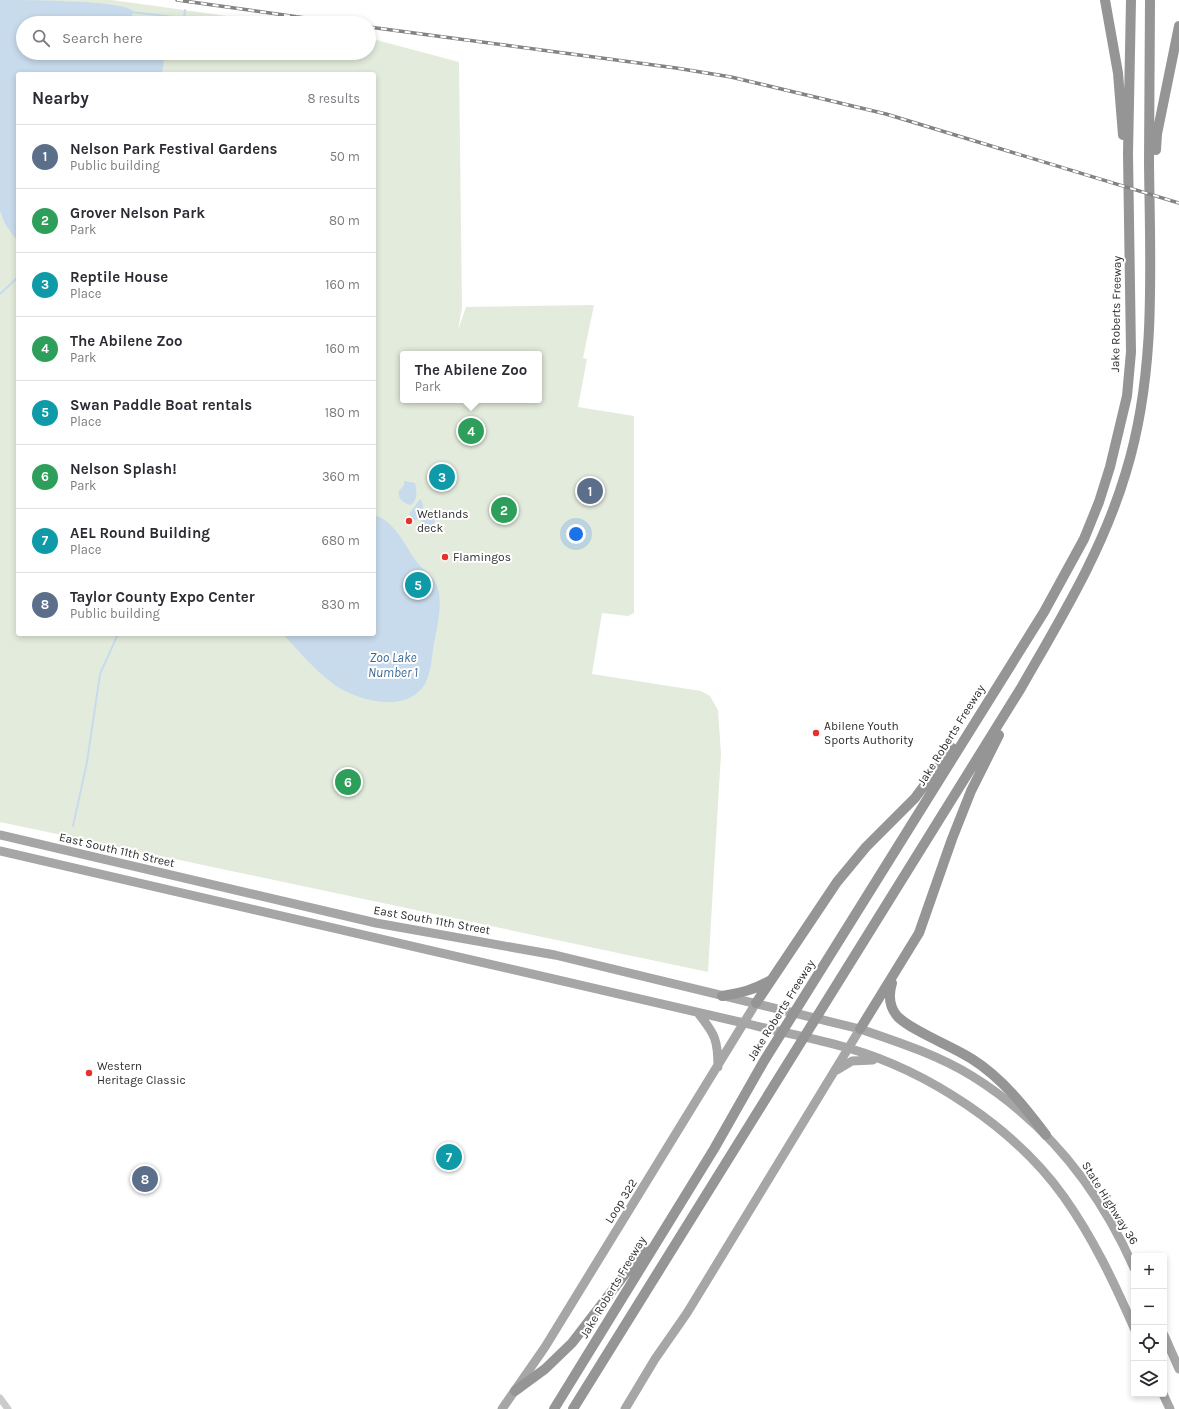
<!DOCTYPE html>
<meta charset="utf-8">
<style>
body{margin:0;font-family:Karla,sans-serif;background:#f2f2f3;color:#2b2b33}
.controls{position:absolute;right:12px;bottom:12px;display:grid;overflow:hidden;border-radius:4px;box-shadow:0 2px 6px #0003}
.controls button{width:36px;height:36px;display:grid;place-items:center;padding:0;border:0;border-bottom:1px solid #e1e1e2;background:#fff;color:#2b2b33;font:20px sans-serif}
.you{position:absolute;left:576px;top:534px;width:14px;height:14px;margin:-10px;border:3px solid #fff;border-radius:50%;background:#1a73e8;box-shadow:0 0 0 6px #1a73e833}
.badge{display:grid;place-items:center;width:26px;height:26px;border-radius:50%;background:#7c3aed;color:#fff;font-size:13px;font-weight:700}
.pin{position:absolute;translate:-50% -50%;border:2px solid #fff;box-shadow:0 1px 4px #0006}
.popup{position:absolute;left:400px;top:351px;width:142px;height:52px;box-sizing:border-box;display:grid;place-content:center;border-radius:4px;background:#fff;filter:drop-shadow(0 1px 3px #0005);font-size:13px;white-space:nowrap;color:#7c7c81}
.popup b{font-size:15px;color:#2b2b33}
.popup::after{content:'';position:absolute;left:50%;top:100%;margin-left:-8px;border:8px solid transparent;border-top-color:#fff}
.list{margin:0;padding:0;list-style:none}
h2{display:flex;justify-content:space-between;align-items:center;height:52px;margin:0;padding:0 16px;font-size:17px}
h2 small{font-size:13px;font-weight:400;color:#7c7c81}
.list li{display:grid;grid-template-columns:26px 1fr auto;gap:12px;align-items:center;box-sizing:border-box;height:64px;padding:0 16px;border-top:1px solid #e1e1e2}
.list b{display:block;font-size:15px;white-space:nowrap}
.list p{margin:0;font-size:13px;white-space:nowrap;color:#7c7c81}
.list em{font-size:13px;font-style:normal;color:#7c7c81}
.icon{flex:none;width:22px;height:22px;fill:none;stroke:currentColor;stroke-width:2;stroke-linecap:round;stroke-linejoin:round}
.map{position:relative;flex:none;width:1179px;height:1409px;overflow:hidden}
.search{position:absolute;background:#fff;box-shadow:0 2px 6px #0003;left:16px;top:16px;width:360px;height:44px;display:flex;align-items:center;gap:10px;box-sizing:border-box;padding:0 14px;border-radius:22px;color:#7c7c81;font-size:15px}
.panel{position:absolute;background:#fff;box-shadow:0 2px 6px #0003;left:16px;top:72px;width:360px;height:564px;border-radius:4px}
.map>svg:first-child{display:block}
</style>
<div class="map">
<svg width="1179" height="1409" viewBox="0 0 1179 1409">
<rect width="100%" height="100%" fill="#fff"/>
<!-- green -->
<path fill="#e3ecdc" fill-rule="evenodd" d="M0 0H112L278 23H23V53H369V38L459 62 462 308 458 330 466 307 594 305 583 358 587 359 578 407 634 416V613L628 616 602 613 592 674 701 691 710 696 718 710 721 754 708 972 0 822ZM18 74H374V634H18ZM403 354H539V400H403Z"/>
<!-- water -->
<path fill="#c8dbec" d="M0 0C21 0 124 0 133 11L131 23H23V53H165L162 74H18V242L5 224 0 211Z
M404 481 415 483C417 492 418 499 411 505 404 504 397 498 399 491L404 485Z
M420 499 422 501 424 513 427 515 429 512 435 517 433 534 425 533 420 523 426 516 423 514 415 521 409 514Z
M374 515C394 520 405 545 416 561 422 570 436 577 438 589 443 607 436 631 433 649 432 660 430 678 423 687 403 714 355 700 332 683 314 669 298 651 283 634H374Z"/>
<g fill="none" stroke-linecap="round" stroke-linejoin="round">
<!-- stream -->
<path stroke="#c8dbec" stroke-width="2" d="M131 12 184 18 185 10
M0 294 18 277
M73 826 87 762 100 674 118 634"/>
<!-- minor -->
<path stroke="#cbcbcb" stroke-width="7" d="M0 1398 8 1409"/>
<!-- major -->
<path stroke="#a6a6a6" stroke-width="9" d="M0 835 376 923 555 955 860 1029C898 1042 938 1055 972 1076 1046 1122 1099 1189 1134 1268
M0 851 744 1023C779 1032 814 1038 848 1048 928 1071 1015 1128 1064 1197 1093 1238 1114 1282 1134 1328
M698 1013C715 1034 718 1040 718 1067
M837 1070 852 1061 873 1060
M1164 1335 1179 1369
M1163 1394 1170 1409
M502 1409 545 1347 756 1003
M625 1409 655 1359 687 1313 860 1029"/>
<!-- highway -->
<path stroke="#959595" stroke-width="10" d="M1105 0 1118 73 1123 135
M1156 150 1157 134 1179 26
M892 983C888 996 889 1007 898 1017 914 1032 952 1046 972 1059 1002 1078 1025 1107 1046 1135
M722 996C740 993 754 990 769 981
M756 1003 837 882 866 847 915 798 952 748
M860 1029 919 933 952 839 971 791 999 735
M515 1391 545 1369 572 1343 645 1248
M554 1409 714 1149 764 1061 1044 612 1084 539 1099 502 1110 467 1127 396 1131 352 1128 154 1131 0
M573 1409 1021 688C1061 618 1103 550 1126 472 1157 371 1150 266 1149 162 1149 108 1150 54 1150 0"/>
<!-- rail casing -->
<g stroke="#838383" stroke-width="3.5">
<path id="rail" d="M177 0 341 23
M369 27 676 68 731 77 886 114 1179 203"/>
</g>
<!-- rail -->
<use href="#rail" stroke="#fff" stroke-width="2" stroke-dasharray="6" stroke-linecap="butt"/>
</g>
<!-- markers -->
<g fill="#e7312f" stroke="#fff" stroke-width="1.5">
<circle cx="409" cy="521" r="4"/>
<circle cx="445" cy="557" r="4"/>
<circle cx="816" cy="733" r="4"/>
<circle cx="89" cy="1073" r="4"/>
</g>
<g text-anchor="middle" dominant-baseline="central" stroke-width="4" stroke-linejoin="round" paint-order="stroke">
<!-- street labels -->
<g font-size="12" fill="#2e2e2e" stroke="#fff">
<text transform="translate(1116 314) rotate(-89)">Jake Roberts Freeway</text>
<text transform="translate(951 735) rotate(-58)">Jake Roberts Freeway</text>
<text transform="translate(117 850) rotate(13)">East South 11th Street</text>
<text transform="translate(432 920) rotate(10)">East South 11th Street</text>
<text transform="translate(781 1010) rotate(-58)">Jake Roberts Freeway</text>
<text transform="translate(621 1201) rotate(-58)">Loop 322</text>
<text transform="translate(1110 1203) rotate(58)">State Highway 36</text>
<text transform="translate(613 1287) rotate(-59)">Jake Roberts Freeway</text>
</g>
<!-- poi labels -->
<g font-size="12" fill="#2e2e2e" stroke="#fff" text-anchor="start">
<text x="417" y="514">Wetlands<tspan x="417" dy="14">deck</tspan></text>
<text x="453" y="557">Flamingos</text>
<text x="824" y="726">Abilene Youth<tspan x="824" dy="14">Sports Authority</tspan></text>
<text x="97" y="1066">Western<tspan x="97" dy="14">Heritage Classic</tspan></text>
</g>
<!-- water labels -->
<g font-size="13" font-style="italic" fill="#3b6991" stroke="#fff">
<text x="393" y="657">Zoo Lake<tspan x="393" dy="15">Number 1</tspan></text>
</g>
</g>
</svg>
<div class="controls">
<button>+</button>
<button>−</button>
<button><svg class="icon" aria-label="locate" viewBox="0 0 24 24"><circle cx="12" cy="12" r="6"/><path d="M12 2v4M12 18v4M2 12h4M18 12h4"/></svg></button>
<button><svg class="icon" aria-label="layers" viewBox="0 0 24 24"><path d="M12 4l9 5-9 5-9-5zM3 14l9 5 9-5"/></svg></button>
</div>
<div class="you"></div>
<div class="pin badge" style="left:590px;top:491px;background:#5c6f8a">1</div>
<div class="pin badge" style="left:504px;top:510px;background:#2e9e5b">2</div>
<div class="pin badge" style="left:442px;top:477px;background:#0f9aa8">3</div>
<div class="pin badge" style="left:471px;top:431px;background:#2e9e5b">4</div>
<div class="popup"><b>The Abilene Zoo</b>Park</div>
<div class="pin badge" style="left:418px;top:585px;background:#0f9aa8">5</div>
<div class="pin badge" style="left:348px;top:782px;background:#2e9e5b">6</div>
<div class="pin badge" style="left:449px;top:1157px;background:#0f9aa8">7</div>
<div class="pin badge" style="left:145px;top:1179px;background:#5c6f8a">8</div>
<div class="search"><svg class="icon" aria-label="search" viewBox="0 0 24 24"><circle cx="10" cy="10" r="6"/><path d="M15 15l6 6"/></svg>Search here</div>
<section class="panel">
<h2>Nearby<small>8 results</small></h2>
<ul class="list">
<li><span class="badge" style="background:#5c6f8a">1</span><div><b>Nelson Park Festival Gardens</b><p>Public building</p></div><em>50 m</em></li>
<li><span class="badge" style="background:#2e9e5b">2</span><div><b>Grover Nelson Park</b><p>Park</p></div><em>80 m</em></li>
<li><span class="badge" style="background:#0f9aa8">3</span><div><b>Reptile House</b><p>Place</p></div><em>160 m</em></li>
<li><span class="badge" style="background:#2e9e5b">4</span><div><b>The Abilene Zoo</b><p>Park</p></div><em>160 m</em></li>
<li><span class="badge" style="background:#0f9aa8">5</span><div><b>Swan Paddle Boat rentals</b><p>Place</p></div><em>180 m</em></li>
<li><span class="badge" style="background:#2e9e5b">6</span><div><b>Nelson Splash!</b><p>Park</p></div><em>360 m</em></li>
<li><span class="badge" style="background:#0f9aa8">7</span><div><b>AEL Round Building</b><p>Place</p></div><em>680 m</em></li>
<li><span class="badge" style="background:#5c6f8a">8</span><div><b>Taylor County Expo Center</b><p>Public building</p></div><em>830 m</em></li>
</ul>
</section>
</div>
